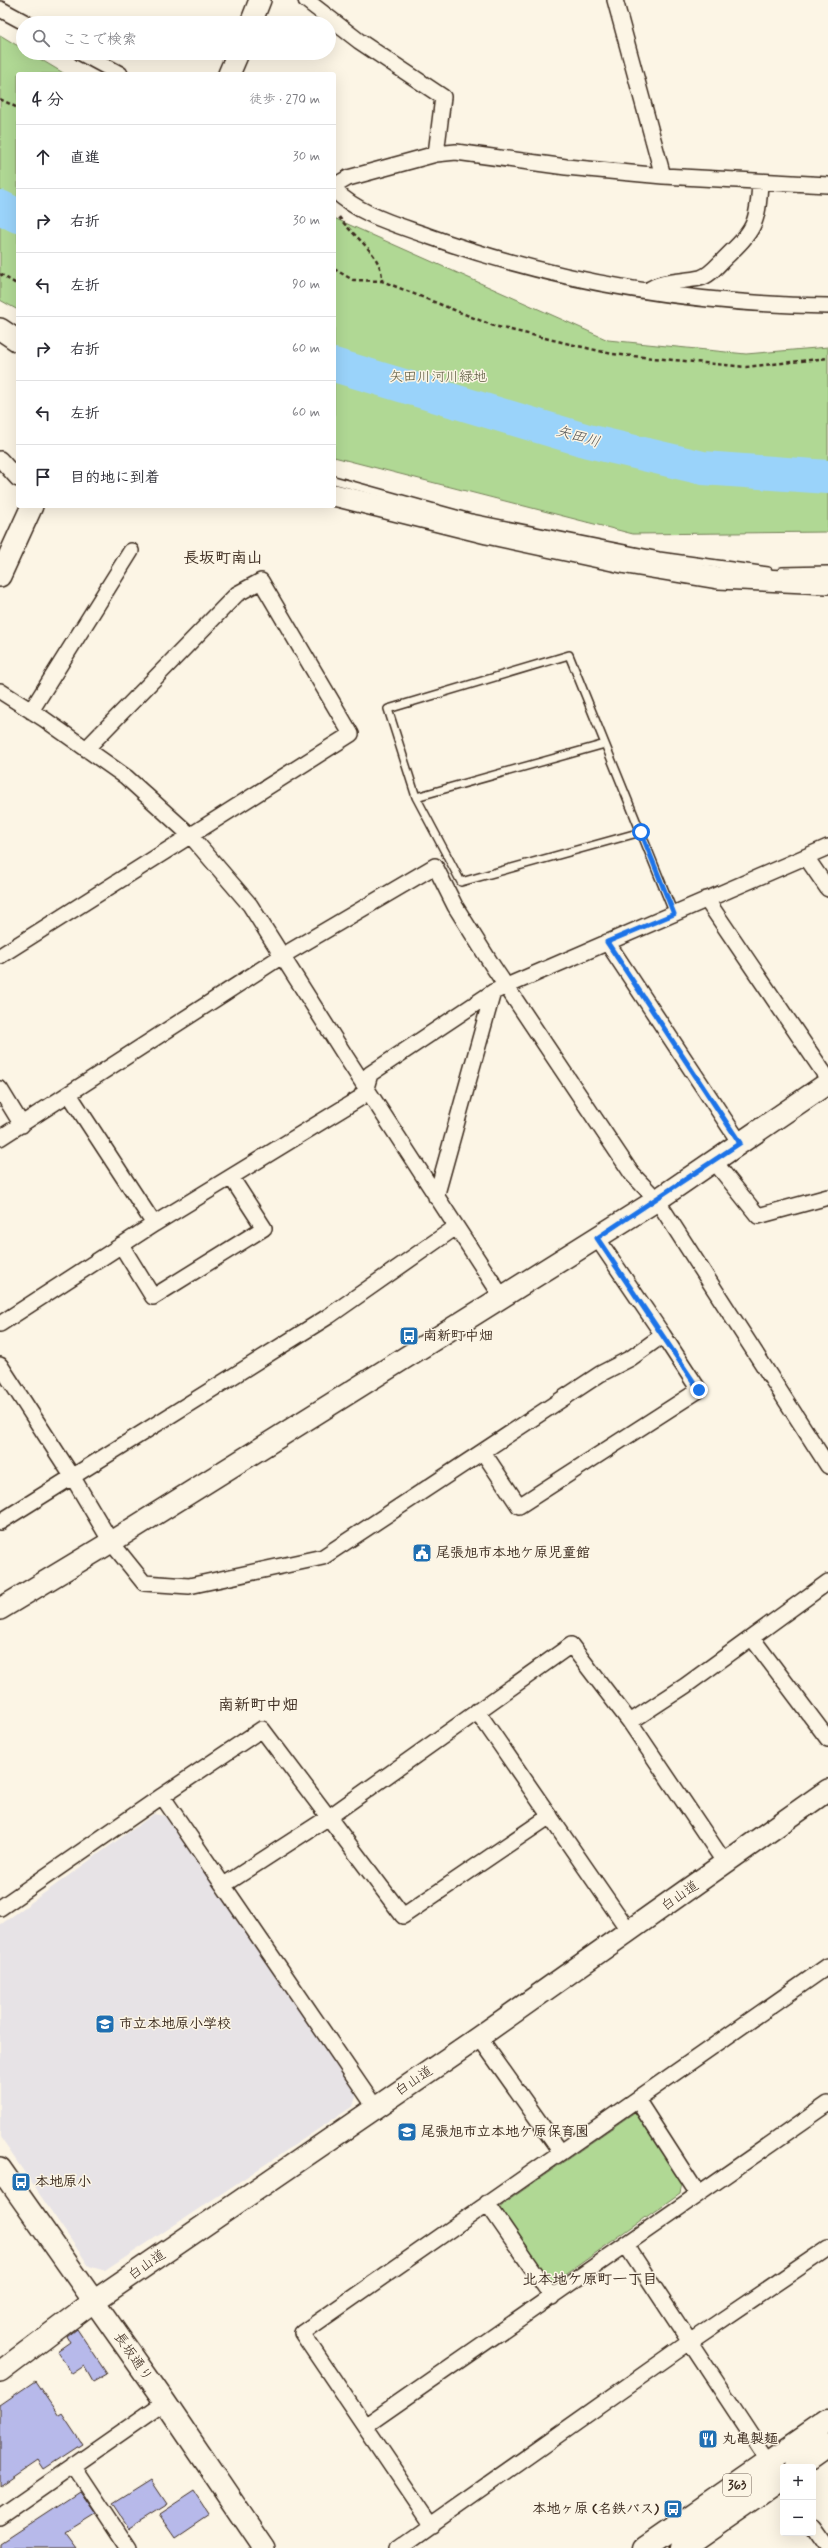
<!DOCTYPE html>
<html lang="ja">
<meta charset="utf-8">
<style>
body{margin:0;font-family:Mynerve,"Klee One",sans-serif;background:#f7f7f7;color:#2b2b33}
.controls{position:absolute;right:12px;bottom:12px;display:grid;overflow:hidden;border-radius:4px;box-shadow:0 4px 16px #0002}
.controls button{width:36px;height:36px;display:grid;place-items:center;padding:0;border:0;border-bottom:1px solid #e1e1e2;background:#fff;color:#2b2b33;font:20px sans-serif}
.stop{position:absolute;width:12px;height:12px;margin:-9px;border:3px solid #1a73e8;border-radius:50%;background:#fff}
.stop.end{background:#1a73e8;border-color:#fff;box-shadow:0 1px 4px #0008}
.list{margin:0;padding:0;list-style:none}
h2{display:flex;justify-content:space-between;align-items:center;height:52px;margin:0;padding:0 16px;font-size:17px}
h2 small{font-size:13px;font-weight:400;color:#7c7c81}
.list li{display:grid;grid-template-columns:26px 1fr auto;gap:12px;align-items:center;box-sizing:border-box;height:64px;padding:0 16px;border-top:1px solid #e1e1e2}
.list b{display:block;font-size:15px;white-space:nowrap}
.list em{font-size:13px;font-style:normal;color:#7c7c81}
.icon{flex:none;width:22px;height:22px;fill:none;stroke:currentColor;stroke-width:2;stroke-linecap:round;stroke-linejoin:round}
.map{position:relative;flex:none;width:828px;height:2548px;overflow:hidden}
.search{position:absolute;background:#fff;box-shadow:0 4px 16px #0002;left:16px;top:16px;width:320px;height:44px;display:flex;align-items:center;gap:10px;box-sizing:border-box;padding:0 14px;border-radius:22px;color:#7c7c81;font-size:15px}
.panel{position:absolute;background:#fff;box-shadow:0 4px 16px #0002;left:16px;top:72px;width:320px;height:436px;border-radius:4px}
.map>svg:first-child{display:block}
</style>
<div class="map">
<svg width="828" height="2548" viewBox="0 0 828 2548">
<rect width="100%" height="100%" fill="#fcf5e5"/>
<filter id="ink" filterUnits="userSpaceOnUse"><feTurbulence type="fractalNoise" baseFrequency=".025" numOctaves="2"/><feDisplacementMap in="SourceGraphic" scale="8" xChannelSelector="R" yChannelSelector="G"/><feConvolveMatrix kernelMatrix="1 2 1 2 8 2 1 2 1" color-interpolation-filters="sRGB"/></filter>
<g filter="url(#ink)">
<!-- built -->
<path fill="#e7e3e6" d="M154 1814 165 1816 357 2094 353 2106 105 2271 89 2266 0 2137V1925Z"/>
<!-- green -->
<path fill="#b0d894" stroke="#768159" d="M0 35 23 49V53H30L65 74H18V310L0 300Z
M334 218 608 340 746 354 828 347V532L633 534 334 457Z
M635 2112 682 2183 680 2193 552 2284 499 2207Z"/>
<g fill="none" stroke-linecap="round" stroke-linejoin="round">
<!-- river -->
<path stroke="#9ad3fa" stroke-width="34" d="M0 207 18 216
M334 365 588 441 703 468 828 477"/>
</g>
<!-- building -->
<path fill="#b7b9ea" stroke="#3b2a1e" d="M77 2329 107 2374 93 2382 84 2366 72 2374 57 2351 70 2342 67 2337Z
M35 2381 59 2416 62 2414 82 2444 44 2469 38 2460 0 2486V2405Z
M151 2480 167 2504 129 2528 113 2504Z
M79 2491 95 2514 66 2532 78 2548H0V2543Z
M194 2491 209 2514 175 2537 159 2514Z"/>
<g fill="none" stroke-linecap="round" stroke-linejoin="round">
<!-- lane casing -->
<g stroke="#3b2a1e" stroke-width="10">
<path id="lane" d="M334 480 471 518 659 556 768 571
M782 571 828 570
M416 797 605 744
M641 832 461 882 416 797 388 709 569 655C604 741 639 827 674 914"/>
</g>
<!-- street casing -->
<g stroke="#3b2a1e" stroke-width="18">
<path id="street" d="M306 0 359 41 443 97 436 154
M615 0 663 176
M0 9 26 23
M81 53 120 74
M334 186 348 178 436 154 456 152 566 167 663 176 828 185
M334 190C360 215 395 224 428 236 556 282 692 304 828 306
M647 291C662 280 682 282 700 278 709 276 717 266 724 259 754 230 758 225 760 182
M0 459 18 479
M0 691 44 719 126 777 190 835 250 905 346 1057 502 1297
M31 711 131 551
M806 857 828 889
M706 899 828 1079
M607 942 740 1143
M0 956 351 734 261 581 237 594 86 749
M0 1089 22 1125
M69 1094 154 1224
M0 1138 282 956 435 866 455 906 492 965 632 1174 657 1200 828 1466
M714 1161 758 1216 828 1197
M436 1197 493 992
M121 1245 153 1297 264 1228 231 1177
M0 1324 154 1224 360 1098 366 1088 370 1074 493 992 828 847
M0 1365 72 1476 111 1542 144 1583 189 1586 323 1557 600 1374 631 1358 663 1335 597 1238
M483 1452 519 1506 699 1390 663 1335
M0 1522 329 1316 456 1227
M752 1638 828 1739
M477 1711 629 1931
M630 1722 685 1686 828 1582
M162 1796 262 1729 403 1916 550 1816
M224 1885 329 1817 571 1645 630 1722 725 1863
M0 1908 162 1796 375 2107
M479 2037 560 2151
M638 2101 698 2194
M487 2203 552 2297
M626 2245 769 2462
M365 2426 828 2104
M73 2465 128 2548
M0 2517 165 2402
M432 2525 302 2333 828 1966
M813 2526 828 2547
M398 2548 691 2341 828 2248"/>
</g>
<!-- secondary casing -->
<g stroke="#3b2a1e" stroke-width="24">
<path id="secondary" d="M251 23 260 0
M229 74 238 53
M0 329 18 341
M334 495 487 533 627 563 718 578 827 583
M0 576 32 506
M0 1609 111 1542 657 1200 828 1083
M0 2168 165 2402 264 2548
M0 2372 94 2301 479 2037 828 1790"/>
</g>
<!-- highway casing -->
<g stroke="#3b2a1e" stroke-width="25">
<path id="highway" d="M797 2467 828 2445
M645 2548 828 2421
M681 2548 783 2477"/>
</g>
<!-- path -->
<path stroke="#3b2a1e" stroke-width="2.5" stroke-dasharray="4 3" stroke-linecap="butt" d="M0 99 18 108
M339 217C353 237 383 254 382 281
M334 269 353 280 382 281 494 326 612 354 746 367 828 358
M0 274 18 285"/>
<!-- lane -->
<use href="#lane" stroke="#fcf5e5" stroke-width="7"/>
<!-- street -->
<use href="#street" stroke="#fcf5e5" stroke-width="15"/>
<!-- secondary -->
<use href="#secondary" stroke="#fcf5e5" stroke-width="21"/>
<!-- highway -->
<use href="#highway" stroke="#fcf5e5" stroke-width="22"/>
</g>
</g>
<g fill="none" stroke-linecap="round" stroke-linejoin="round" filter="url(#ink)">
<!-- route -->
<path stroke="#1a73e8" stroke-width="5" d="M641 832 674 914 607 942 740 1143 597 1238 699 1390"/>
</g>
<!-- icons -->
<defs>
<g id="bus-square" transform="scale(1)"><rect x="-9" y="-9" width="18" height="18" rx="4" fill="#1f6fb2" stroke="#fcf5e5"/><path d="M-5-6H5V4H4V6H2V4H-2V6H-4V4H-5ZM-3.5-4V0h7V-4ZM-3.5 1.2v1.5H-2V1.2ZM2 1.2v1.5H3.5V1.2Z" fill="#fff"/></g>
<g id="civic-square" transform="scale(1)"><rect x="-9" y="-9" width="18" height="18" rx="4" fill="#1f6fb2" stroke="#fcf5e5"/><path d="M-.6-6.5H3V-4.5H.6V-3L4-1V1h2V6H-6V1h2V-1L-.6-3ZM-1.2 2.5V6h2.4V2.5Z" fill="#fff"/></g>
<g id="school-square" transform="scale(1)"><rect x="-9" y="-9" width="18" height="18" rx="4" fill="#1f6fb2" stroke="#fcf5e5"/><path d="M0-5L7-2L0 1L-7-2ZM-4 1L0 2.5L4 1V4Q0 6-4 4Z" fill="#fff"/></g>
<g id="restaurant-square" transform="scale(1)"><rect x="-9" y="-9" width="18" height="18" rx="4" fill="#1f6fb2" stroke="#fcf5e5"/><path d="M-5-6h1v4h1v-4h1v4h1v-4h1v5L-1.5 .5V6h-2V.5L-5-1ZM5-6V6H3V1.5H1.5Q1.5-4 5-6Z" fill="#fff"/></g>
</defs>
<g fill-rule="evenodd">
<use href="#bus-square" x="409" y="1336"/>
<use href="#civic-square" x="422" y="1553"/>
<use href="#school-square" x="105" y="2024"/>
<use href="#school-square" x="407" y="2132"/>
<use href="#bus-square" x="21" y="2182"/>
<use href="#restaurant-square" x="708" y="2439"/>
<use href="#bus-square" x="673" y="2509"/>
</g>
<g text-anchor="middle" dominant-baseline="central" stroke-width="3" stroke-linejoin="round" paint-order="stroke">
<!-- shield labels -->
<rect fill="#fcf5e5" stroke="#75675a" stroke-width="1" x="723" y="2474" width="28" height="22" rx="3"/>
<g font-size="13" font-weight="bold" fill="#3b2a1e">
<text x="737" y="2485">363</text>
</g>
<!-- park labels -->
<g font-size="14" fill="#58563c" stroke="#fcf5e5">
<text x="438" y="377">矢田川河川緑地</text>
</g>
<!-- poi labels -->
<g font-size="14" font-weight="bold" fill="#3b2a1e" stroke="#fcf5e5" text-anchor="start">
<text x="423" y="1336">南新町中畑</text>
<text x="436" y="1553">尾張旭市本地ケ原児童館</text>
<text x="119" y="2024">市立本地原小学校</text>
<text x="421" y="2132">尾張旭市立本地ケ原保育園</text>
<text x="35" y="2182">本地原小</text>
<text x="722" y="2439">丸亀製麺</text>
<text x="659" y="2509" text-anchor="end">本地ヶ原 (名鉄バス)</text>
</g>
<!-- street labels -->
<g font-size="14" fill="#3b2a1e" stroke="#fcf5e5">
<text transform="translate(680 1896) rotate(-35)">白山道</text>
<text transform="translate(414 2081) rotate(-34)">白山道</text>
<text transform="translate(147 2265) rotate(-35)">白山道</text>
<text transform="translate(133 2357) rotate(55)">長坂通り</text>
</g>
<!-- water labels -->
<g font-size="15" font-style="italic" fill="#535455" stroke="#fcf5e5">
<text transform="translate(578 437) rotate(16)">矢田川</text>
</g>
<!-- neighbourhood labels -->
<g font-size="15" font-weight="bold" fill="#3b2a1e" stroke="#fcf5e5">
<text x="590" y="2280">北本地ケ原町一丁目</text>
</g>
<!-- quarter labels -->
<g font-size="16" font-weight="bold" fill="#3b2a1e" stroke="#fcf5e5">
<text x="223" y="558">長坂町南山</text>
<text x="258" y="1705">南新町中畑</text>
</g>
</g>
</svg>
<div class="controls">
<button>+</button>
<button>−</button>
</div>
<div class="stop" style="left:641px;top:832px"></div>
<div class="stop end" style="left:699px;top:1390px"></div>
<div class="search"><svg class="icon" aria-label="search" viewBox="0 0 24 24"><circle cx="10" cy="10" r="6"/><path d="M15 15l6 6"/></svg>ここで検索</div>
<section class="panel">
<h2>4 分<small>徒歩 · 270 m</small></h2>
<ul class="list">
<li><svg class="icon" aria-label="ahead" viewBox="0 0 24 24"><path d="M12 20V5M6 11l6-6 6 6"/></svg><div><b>直進</b></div><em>30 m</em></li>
<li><svg class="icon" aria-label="right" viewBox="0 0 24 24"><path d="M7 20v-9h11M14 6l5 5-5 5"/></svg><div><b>右折</b></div><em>30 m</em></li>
<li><svg class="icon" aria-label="left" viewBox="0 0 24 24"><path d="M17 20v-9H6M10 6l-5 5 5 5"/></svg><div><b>左折</b></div><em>90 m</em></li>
<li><svg class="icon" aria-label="right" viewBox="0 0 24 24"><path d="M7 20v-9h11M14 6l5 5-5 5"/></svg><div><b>右折</b></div><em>60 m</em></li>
<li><svg class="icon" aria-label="left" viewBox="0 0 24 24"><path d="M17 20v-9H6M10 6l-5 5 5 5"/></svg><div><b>左折</b></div><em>60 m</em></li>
<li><svg class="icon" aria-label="arrive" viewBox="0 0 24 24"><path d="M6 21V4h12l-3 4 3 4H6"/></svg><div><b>目的地に到着</b></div></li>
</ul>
</section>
</div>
